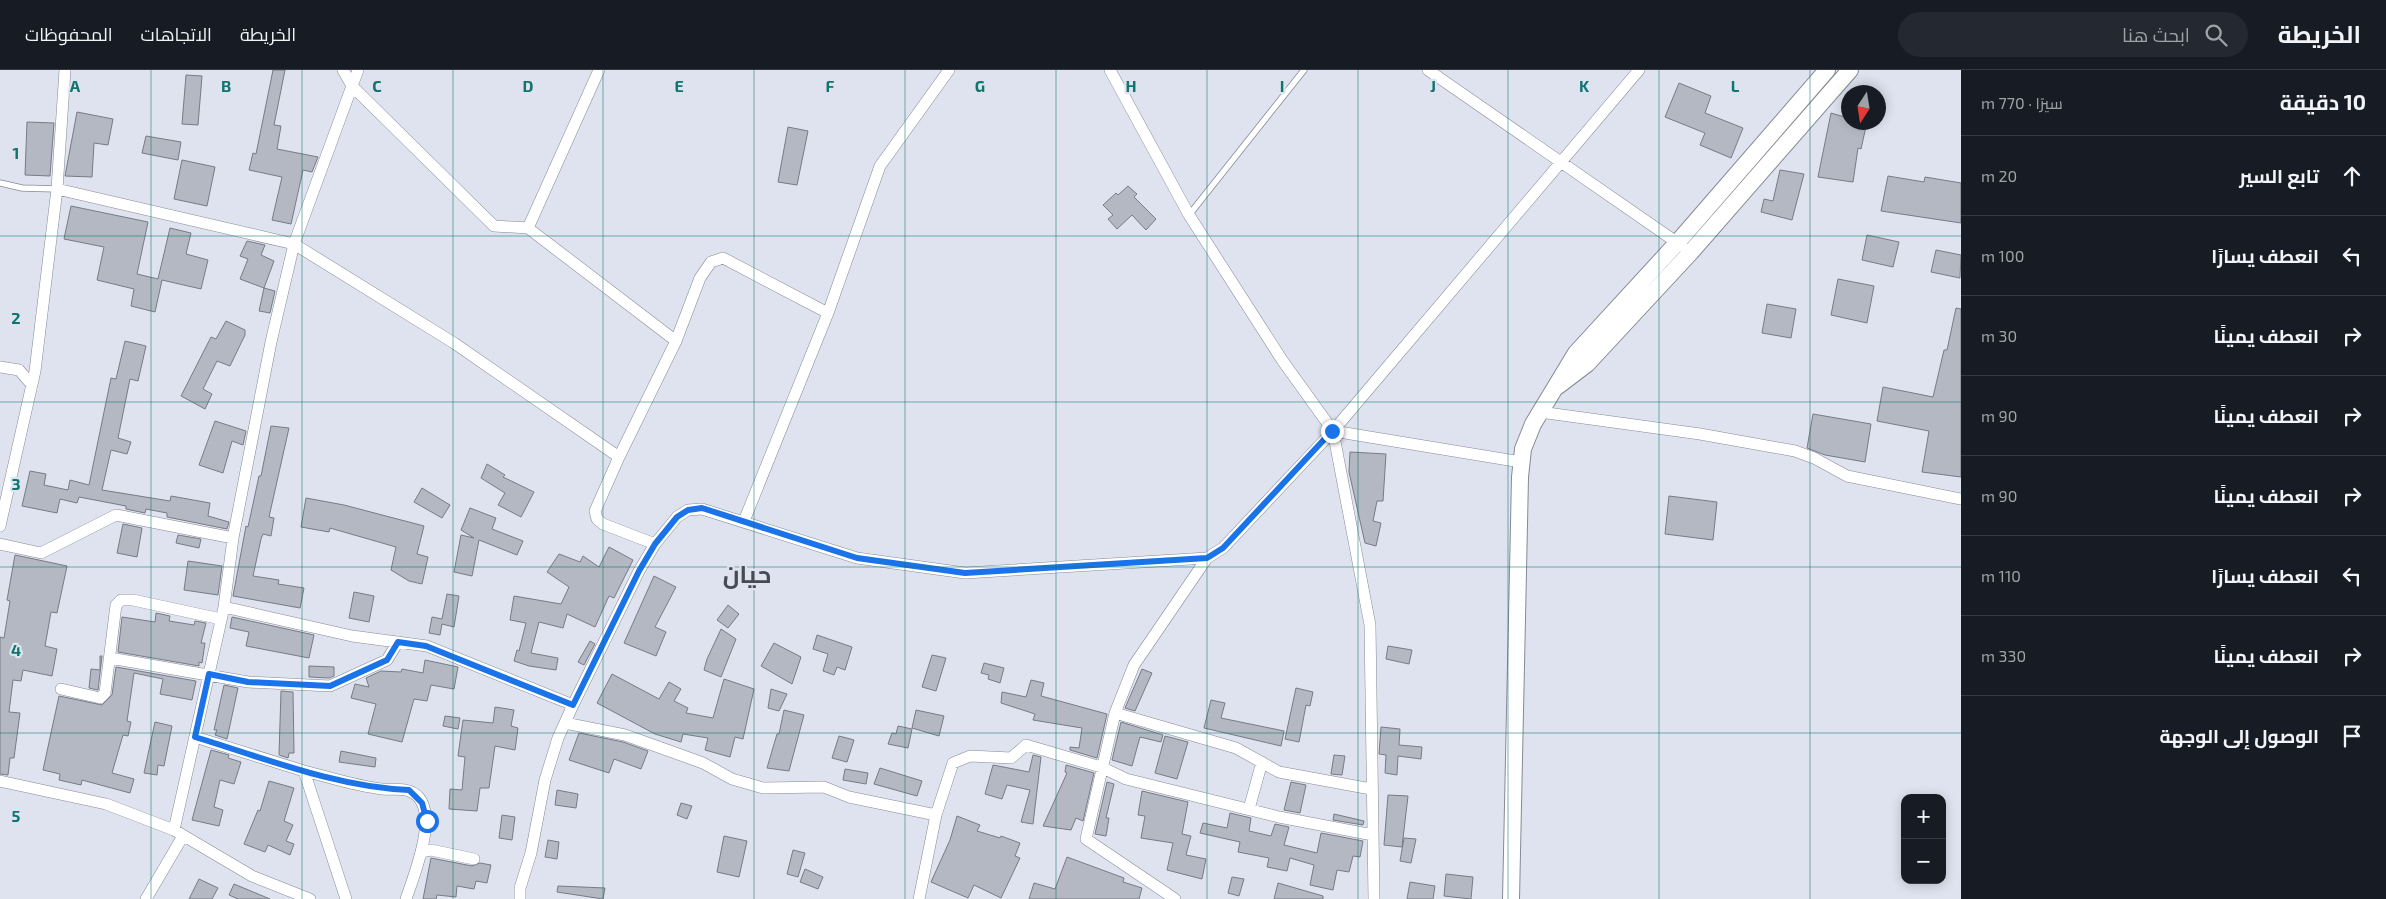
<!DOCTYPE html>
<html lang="ar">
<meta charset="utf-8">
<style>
body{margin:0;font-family:"Exo 2",Cairo,sans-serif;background:#242831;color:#f1f3f6;direction:rtl}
.controls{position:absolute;right:15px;bottom:15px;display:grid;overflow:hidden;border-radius:10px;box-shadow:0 2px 12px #0003}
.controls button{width:45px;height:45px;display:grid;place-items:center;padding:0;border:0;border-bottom:1px solid #363941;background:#171b24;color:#f1f3f6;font:25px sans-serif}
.compass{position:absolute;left:1841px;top:15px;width:45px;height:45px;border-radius:50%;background:#171b24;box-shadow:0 2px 12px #0003;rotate:192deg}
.stop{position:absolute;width:15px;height:15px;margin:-11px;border:4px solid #1a73e8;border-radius:50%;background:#fff}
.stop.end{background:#1a73e8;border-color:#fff;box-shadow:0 1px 5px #0008}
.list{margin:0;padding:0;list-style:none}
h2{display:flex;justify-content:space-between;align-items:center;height:65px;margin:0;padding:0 20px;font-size:21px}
h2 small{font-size:16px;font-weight:400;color:#9ea1a6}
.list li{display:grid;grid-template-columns:32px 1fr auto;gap:15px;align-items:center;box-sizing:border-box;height:80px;padding:0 20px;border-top:1px solid #363941}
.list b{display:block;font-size:19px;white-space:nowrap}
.list em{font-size:16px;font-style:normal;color:#9ea1a6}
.icon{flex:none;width:28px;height:28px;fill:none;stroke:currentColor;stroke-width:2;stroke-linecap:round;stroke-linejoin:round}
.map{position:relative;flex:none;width:1961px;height:829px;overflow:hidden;direction:ltr}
header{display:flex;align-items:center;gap:30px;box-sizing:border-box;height:70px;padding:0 25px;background:#171b24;border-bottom:1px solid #363941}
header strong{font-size:24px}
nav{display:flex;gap:28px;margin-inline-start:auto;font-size:18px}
.search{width:350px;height:45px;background:#242831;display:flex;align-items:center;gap:12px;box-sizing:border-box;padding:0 18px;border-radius:28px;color:#9ea1a6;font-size:19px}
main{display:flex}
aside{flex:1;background:#171b24}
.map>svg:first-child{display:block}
</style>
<header>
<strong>الخريطة</strong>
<div class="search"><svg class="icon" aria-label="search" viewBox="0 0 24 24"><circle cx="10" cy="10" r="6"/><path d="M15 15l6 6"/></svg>ابحث هنا</div>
<nav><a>الخريطة</a><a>الاتجاهات</a><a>المحفوظات</a></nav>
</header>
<main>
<aside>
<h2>10 دقيقة<small>سيرًا · 770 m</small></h2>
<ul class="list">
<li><svg class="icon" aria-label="ahead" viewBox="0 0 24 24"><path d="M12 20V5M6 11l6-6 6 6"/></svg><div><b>تابع السير</b></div><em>20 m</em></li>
<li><svg class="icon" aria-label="left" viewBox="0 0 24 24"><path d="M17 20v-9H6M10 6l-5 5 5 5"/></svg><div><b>انعطف يسارًا</b></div><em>100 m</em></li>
<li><svg class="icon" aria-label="right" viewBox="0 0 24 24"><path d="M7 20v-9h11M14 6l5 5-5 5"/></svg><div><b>انعطف يمينًا</b></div><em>30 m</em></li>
<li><svg class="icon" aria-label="right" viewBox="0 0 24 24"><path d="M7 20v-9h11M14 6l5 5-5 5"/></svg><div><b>انعطف يمينًا</b></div><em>90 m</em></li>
<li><svg class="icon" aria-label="right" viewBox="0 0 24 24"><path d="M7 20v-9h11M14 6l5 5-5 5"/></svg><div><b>انعطف يمينًا</b></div><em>90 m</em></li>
<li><svg class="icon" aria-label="left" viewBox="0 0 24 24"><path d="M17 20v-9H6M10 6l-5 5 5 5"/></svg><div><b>انعطف يسارًا</b></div><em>110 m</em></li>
<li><svg class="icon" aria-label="right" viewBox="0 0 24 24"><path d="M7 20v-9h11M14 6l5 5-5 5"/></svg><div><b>انعطف يمينًا</b></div><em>330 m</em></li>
<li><svg class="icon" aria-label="arrive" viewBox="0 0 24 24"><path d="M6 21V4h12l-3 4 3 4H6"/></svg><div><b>الوصول إلى الوجهة</b></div></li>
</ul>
</aside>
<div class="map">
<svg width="1961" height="829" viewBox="0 0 1961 829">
<rect width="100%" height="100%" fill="#dee3ef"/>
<!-- building -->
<path fill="#b3b8c3" stroke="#767b85" d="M273 0H285L274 55 281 56 277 79 318 87 312 102 303 100 291 154 272 150 282 107 249 100 253 83 256 84Z
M186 5 202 6 198 55 182 54Z
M1679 13 1711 26 1705 43 1743 58 1731 88 1700 75 1705 63 1665 47Z
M77 42 113 49 108 75 94 73 92 107 65 106Z
M1831 43 1848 48V52H1867L1861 79 1858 78 1853 112 1818 107Z
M27 52 54 53 50 106 25 105Z
M788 57 808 61 797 115 778 112Z
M146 66 181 72 178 90 142 83Z
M182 90 215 97 207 136 174 129Z
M1780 100 1804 104 1792 150 1761 142 1764 129 1773 131Z
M1888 106 1924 112 1925 107 1961 113V153L1881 141Z
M1128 116 1137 124 1134 127 1156 149 1146 160 1132 145 1117 159 1108 149 1113 145 1103 135 1116 123 1118 125Z
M71 136 148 152 137 204 158 209 170 158 191 163 186 184 208 190 201 219 162 210 155 242 131 236 134 219 97 210 104 177 64 169Z
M1867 165 1899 172 1893 197 1862 190Z
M247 171 265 175 261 185 274 191 264 218 240 209 248 189 240 186Z
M1936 180 1961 185 1960 208 1931 202Z
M1838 209 1874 216 1867 253 1831 245Z
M264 218 275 221 270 243 259 241Z
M1767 234 1796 239 1791 268 1762 263Z
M1956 238 1961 239V407L1922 402 1929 361 1877 351 1883 317 1933 327 1944 280H1947Z
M226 251 245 260V265L230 296 217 291 203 319 212 324 205 339 181 326 211 267 216 269Z
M125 271 146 276 138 311 130 309 118 368 131 372 127 384 111 380 102 420 170 431 171 426 210 433 208 446 229 452 227 459 167 447V443L146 439 145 443 126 439V436L79 427 77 433 60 429 57 443 22 436 30 401 46 404 44 415 68 420 70 410 89 415 111 308 116 309Z
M1813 344 1871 354 1865 392 1825 385 1807 378Z
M215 351 246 361 243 375 232 371 223 403 199 395Z
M271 356 289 358 269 447 274 448 271 466 263 464 261 469 253 506 279 510 278 514 304 518 300 538 233 526 246 456 248 457 259 406H261Z
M1350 382 1386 384 1383 431H1377L1373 451 1381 453 1376 476 1365 473 1349 402Z
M487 394 505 405 503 407 534 422 521 447 498 435 505 423 481 408Z
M422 418 450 435 442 448 414 432Z
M1669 426 1717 432 1713 470 1665 464Z
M306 428 344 435 424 456 417 484 428 487 422 514 409 511 391 500 396 477 330 458 329 462 301 457Z
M470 438 496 448 492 459 523 471 517 485 479 470 472 506 454 502 461 465 474 468 461 460Z
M123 454 142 458 137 487 117 483Z
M178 465 201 469 199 478 176 473Z
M609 477 633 490 614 528 609 526 595 557 567 544 563 558 539 552 531 583 558 588 556 600 529 596 514 591 517 580 519 581 526 553 510 550 514 526 561 534 569 517 547 502 559 484 580 492 583 486 599 497Z
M15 485 67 496 57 543 51 542 45 576 57 579 52 606 23 600 21 611 13 610 9 642 20 643 14 688H10L8 705 0 704V567L4 568 10 531 7 530Z
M188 491 222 496 218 525 184 520Z
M654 506 676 517 655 557 666 562 656 586 624 573Z
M354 522 374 526 369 552 349 548Z
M447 524 459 526 454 557 442 554 440 565 429 563 432 547 442 549Z
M728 535 739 544 728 558 717 550Z
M156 543 170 546 169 551 194 555 195 551 206 553 201 573H205L202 593 199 592V596L118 582 122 547 155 552Z
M232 547 314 565 309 588 246 576 249 562 230 558Z
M721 559 736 569 721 607 704 600 707 589Z
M817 565 852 577 845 600 837 597 834 605 823 601 828 584 813 579Z
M590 571 595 574 584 595 578 592Z
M774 573 801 587 792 614 761 596Z
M1388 576 1412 580 1409 594 1386 589Z
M932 585 946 588 936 621 922 617Z
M100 586H102L98 620 89 618 91 599 100 600Z
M425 590 458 597 454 619 431 615 427 631 414 629 402 672 368 664 376 634 351 628 355 614 369 617 366 608 381 601 401 602 402 599 423 603Z
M984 593 1004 598 1000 613 988 609 989 605 981 603Z
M309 596 334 597V606L329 608 309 607Z
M116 597 196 611 192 630 160 624 163 609 134 603 127 651 131 652 128 666 123 665 112 703 134 709 130 723 82 710 81 715 59 710 60 704 43 700 59 626 102 635 112 625Z
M1142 599 1152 603 1135 641 1125 638Z
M612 604 659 629 669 612 681 619 674 631 688 638 686 643 713 648 724 609 754 619 743 669 735 667 730 687 705 680 708 668 683 664 681 672 655 664 597 633Z
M1031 610 1044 613 1041 626 1107 644 1097 688 1070 680V677L1079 678 1082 658 1033 650 1035 644 1001 633 1002 622 1026 627Z
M224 615 238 618 227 669 215 665 217 660H214Z
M1296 618 1313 622 1310 636 1306 635 1299 672 1285 669Z
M771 619 787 624 779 641 768 638Z
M281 621 293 622 294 683H289L288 688 279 685Z
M1211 630 1225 633 1221 648 1284 661 1281 676 1204 658Z
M495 637 514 640 511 656 518 658 515 680 495 676 489 718H480L477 741 449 739 450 719 462 720 465 687 458 686 463 650 493 653Z
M784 640 804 645 789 701 767 698 777 664H779Z
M916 640 944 646 939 666 912 658Z
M445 646 460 648 458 659 443 656Z
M155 652 172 656 164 696 158 695 157 705 144 703Z
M1121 652 1163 665 1161 672 1140 667 1132 696 1112 690Z
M898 656 912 659 908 678 888 674 892 663 896 664Z
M1381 657 1400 659 1399 675 1422 677 1421 689 1398 686 1397 705 1385 703 1386 685 1379 684Z
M579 663 623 672 648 681 641 699 614 689 609 703 569 690Z
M839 666 854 670 847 692 832 688Z
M1165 666 1188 672 1177 709 1155 703Z
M211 680 229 685 228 688 241 692 234 714 220 710 214 737 223 740 219 756 192 750Z
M341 681 376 688 375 697 339 692Z
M1033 685 1041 687 1033 754 1021 752 1030 720 1007 715 1002 729 985 724 993 695 1029 702Z
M1334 685 1345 686 1342 705 1331 704Z
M1066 695 1094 703 1083 751 1076 748 1071 760 1043 756 1067 703 1065 702Z
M880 698 922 711 917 726 874 714Z
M845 699 868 703 866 714 843 710Z
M269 711 294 718 284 751 293 755 286 771 294 774 290 785 268 775 265 782 244 774 258 740 260 741Z
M1107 712 1114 714 1106 748H1109L1106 766 1095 764Z
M1291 712 1306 715 1300 743 1284 740Z
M557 720 578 724 576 738 555 735Z
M1142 721 1188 732 1182 764 1191 766 1186 785 1206 789 1202 809 1167 800 1173 773 1141 768 1145 746 1138 745Z
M1388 725 1408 726 1402 777 1384 775Z
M681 733 692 736 687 749 677 745Z
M1230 743 1251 748 1249 761 1271 766 1275 754 1289 757 1284 775 1317 783 1321 763 1363 771 1360 787 1353 786 1349 802 1337 800 1333 820 1310 815 1314 795 1290 788 1287 801 1267 797 1269 788 1238 782 1240 772 1200 763 1203 753 1227 758Z
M1334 744 1364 751 1363 755 1333 750Z
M502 745 515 747 512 770 499 768Z
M957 746 980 755 977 761 1000 768 1001 766 1020 773 1015 786 1020 788 1001 828 974 815 968 828 931 812 950 770Z
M724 766 747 771 739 807 717 802Z
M1404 768 1416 769 1411 793 1400 791Z
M548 770 559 772 557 789 545 787Z
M793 780 805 783 798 807 787 804Z
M1067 787 1124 808 1123 812 1142 818 1139 829H1029L1034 813 1055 819Z
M431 788 472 796 480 793 491 795 487 813 476 811 474 819 457 816 456 827 437 825 436 829H423Z
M805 799 823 807 818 819 800 812Z
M1446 804 1473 807 1471 829 1444 826Z
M1232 807 1244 809 1239 826 1228 823Z
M199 809 218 818 212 829H189Z
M1410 812 1435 816 1433 829H1407Z
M1278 813 1323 826V829H1274Z
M234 814 270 829H238L229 825Z
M558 816 605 818 603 829 557 822Z"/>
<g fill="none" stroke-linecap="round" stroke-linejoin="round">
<!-- lane casing -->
<g stroke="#858a94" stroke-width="7">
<path id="lane" d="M0 113 22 118 57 119
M1189 145 1304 0"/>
</g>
<!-- street casing -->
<g stroke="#858a94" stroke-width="12">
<path id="street" d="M343 0 352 16
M1110 0 1189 145 1282 290 1333 361 1370 555 1374 829
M1428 0 1682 176
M352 16 358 0
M57 119 294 174 454 273 619 387
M528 158 599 0
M0 297 19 300 32 315
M1540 342 1700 364 1795 381 1814 388 1847 406 1961 429
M1333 361 1521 392
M744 451 828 243 880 96 949 0
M0 456 35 301 57 119 65 0
M0 474 41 483 116 445 233 468
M655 474 603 454 597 449 595 441 619 387 676 271 700 208 711 192 723 188 828 243
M224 537 352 566 427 576 573 635
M110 588 248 612 330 616 387 590 398 572
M61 619 100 628 105 623 116 535 121 530H133L221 549
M1115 643 1236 678 1279 702 1371 719
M565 653 625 665 703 693 732 709 763 718 824 717 849 727 936 745
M195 667 304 701 346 829
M304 701C329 707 356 716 382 719 390 720 401 718 409 721 444 733 414 805 406 829
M0 711 106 734 174 760 252 806 310 829
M1249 739 1262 692
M174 760 224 537 233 468 271 272 294 174 352 16 494 156 528 158 676 271
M421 782 431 780 474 789
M146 829 183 766
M520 829V818L531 783 545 710 558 668 573 635 639 501 655 474 677 447 688 440 702 439 857 488 965 503 1207 488 1223 478 1333 361 1639 0
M919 829 936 745 953 693 970 686 1011 688 1026 675 1101 697 1126 709 1279 747 1373 765
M1175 829 1086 769 1115 643 1134 595 1207 488"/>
</g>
<!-- secondary casing -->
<g stroke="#858a94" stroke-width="18">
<path id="secondary" d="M1558 316 1587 294 1691 182 1850 0
M1511 829 1520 407 1523 379 1533 354 1576 283 1677 173 1827 0"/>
</g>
<!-- lane -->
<use href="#lane" stroke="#fff" stroke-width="5.5"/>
<!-- street -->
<use href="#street" stroke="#fff" stroke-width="11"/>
<!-- secondary -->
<use href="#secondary" stroke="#fff" stroke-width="16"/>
</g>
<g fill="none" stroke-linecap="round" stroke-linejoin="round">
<!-- route -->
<path stroke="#1a73e8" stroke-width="6" d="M427 751 422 733 409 720C336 717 264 688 195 667L209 604 248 612 330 616 387 590 398 572 426 576 573 635 639 501 655 474 677 447 688 440 702 438 857 488 965 503 1207 488 1223 478 1332 361"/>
</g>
<!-- grid -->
<path fill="none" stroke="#0f766e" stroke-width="1" stroke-opacity="0.55" d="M151 0V829M302 0V829M453 0V829M603 0V829M754 0V829M905 0V829M1056 0V829M1207 0V829M1358 0V829M1508 0V829M1659 0V829M1810 0V829M0 166H1961M0 332H1961M0 497H1961M0 663H1961"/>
<g text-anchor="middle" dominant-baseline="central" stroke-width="4.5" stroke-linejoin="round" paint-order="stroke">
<!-- district labels -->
<g font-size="24" font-weight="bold" fill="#464a54" stroke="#dee3ef">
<text x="747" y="503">حيان</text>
</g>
</g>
<g font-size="16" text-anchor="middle" font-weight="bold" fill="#0f766e" stroke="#dee3ef" stroke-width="4.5" stroke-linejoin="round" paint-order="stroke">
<text x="75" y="22">A</text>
<text x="226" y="22">B</text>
<text x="377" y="22">C</text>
<text x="528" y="22">D</text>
<text x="679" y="22">E</text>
<text x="830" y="22">F</text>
<text x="980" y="22">G</text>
<text x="1131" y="22">H</text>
<text x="1282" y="22">I</text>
<text x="1433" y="22">J</text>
<text x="1584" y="22">K</text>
<text x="1735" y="22">L</text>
<text x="16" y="89">1</text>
<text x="16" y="254">2</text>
<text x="16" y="420">3</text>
<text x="16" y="586">4</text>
<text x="16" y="752">5</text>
</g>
</svg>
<div class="controls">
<button>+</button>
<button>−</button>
</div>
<svg class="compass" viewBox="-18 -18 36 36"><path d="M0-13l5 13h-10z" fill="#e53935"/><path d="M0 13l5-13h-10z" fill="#9ea1a6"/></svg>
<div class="stop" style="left:427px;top:751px"></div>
<div class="stop end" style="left:1332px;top:361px"></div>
</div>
</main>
